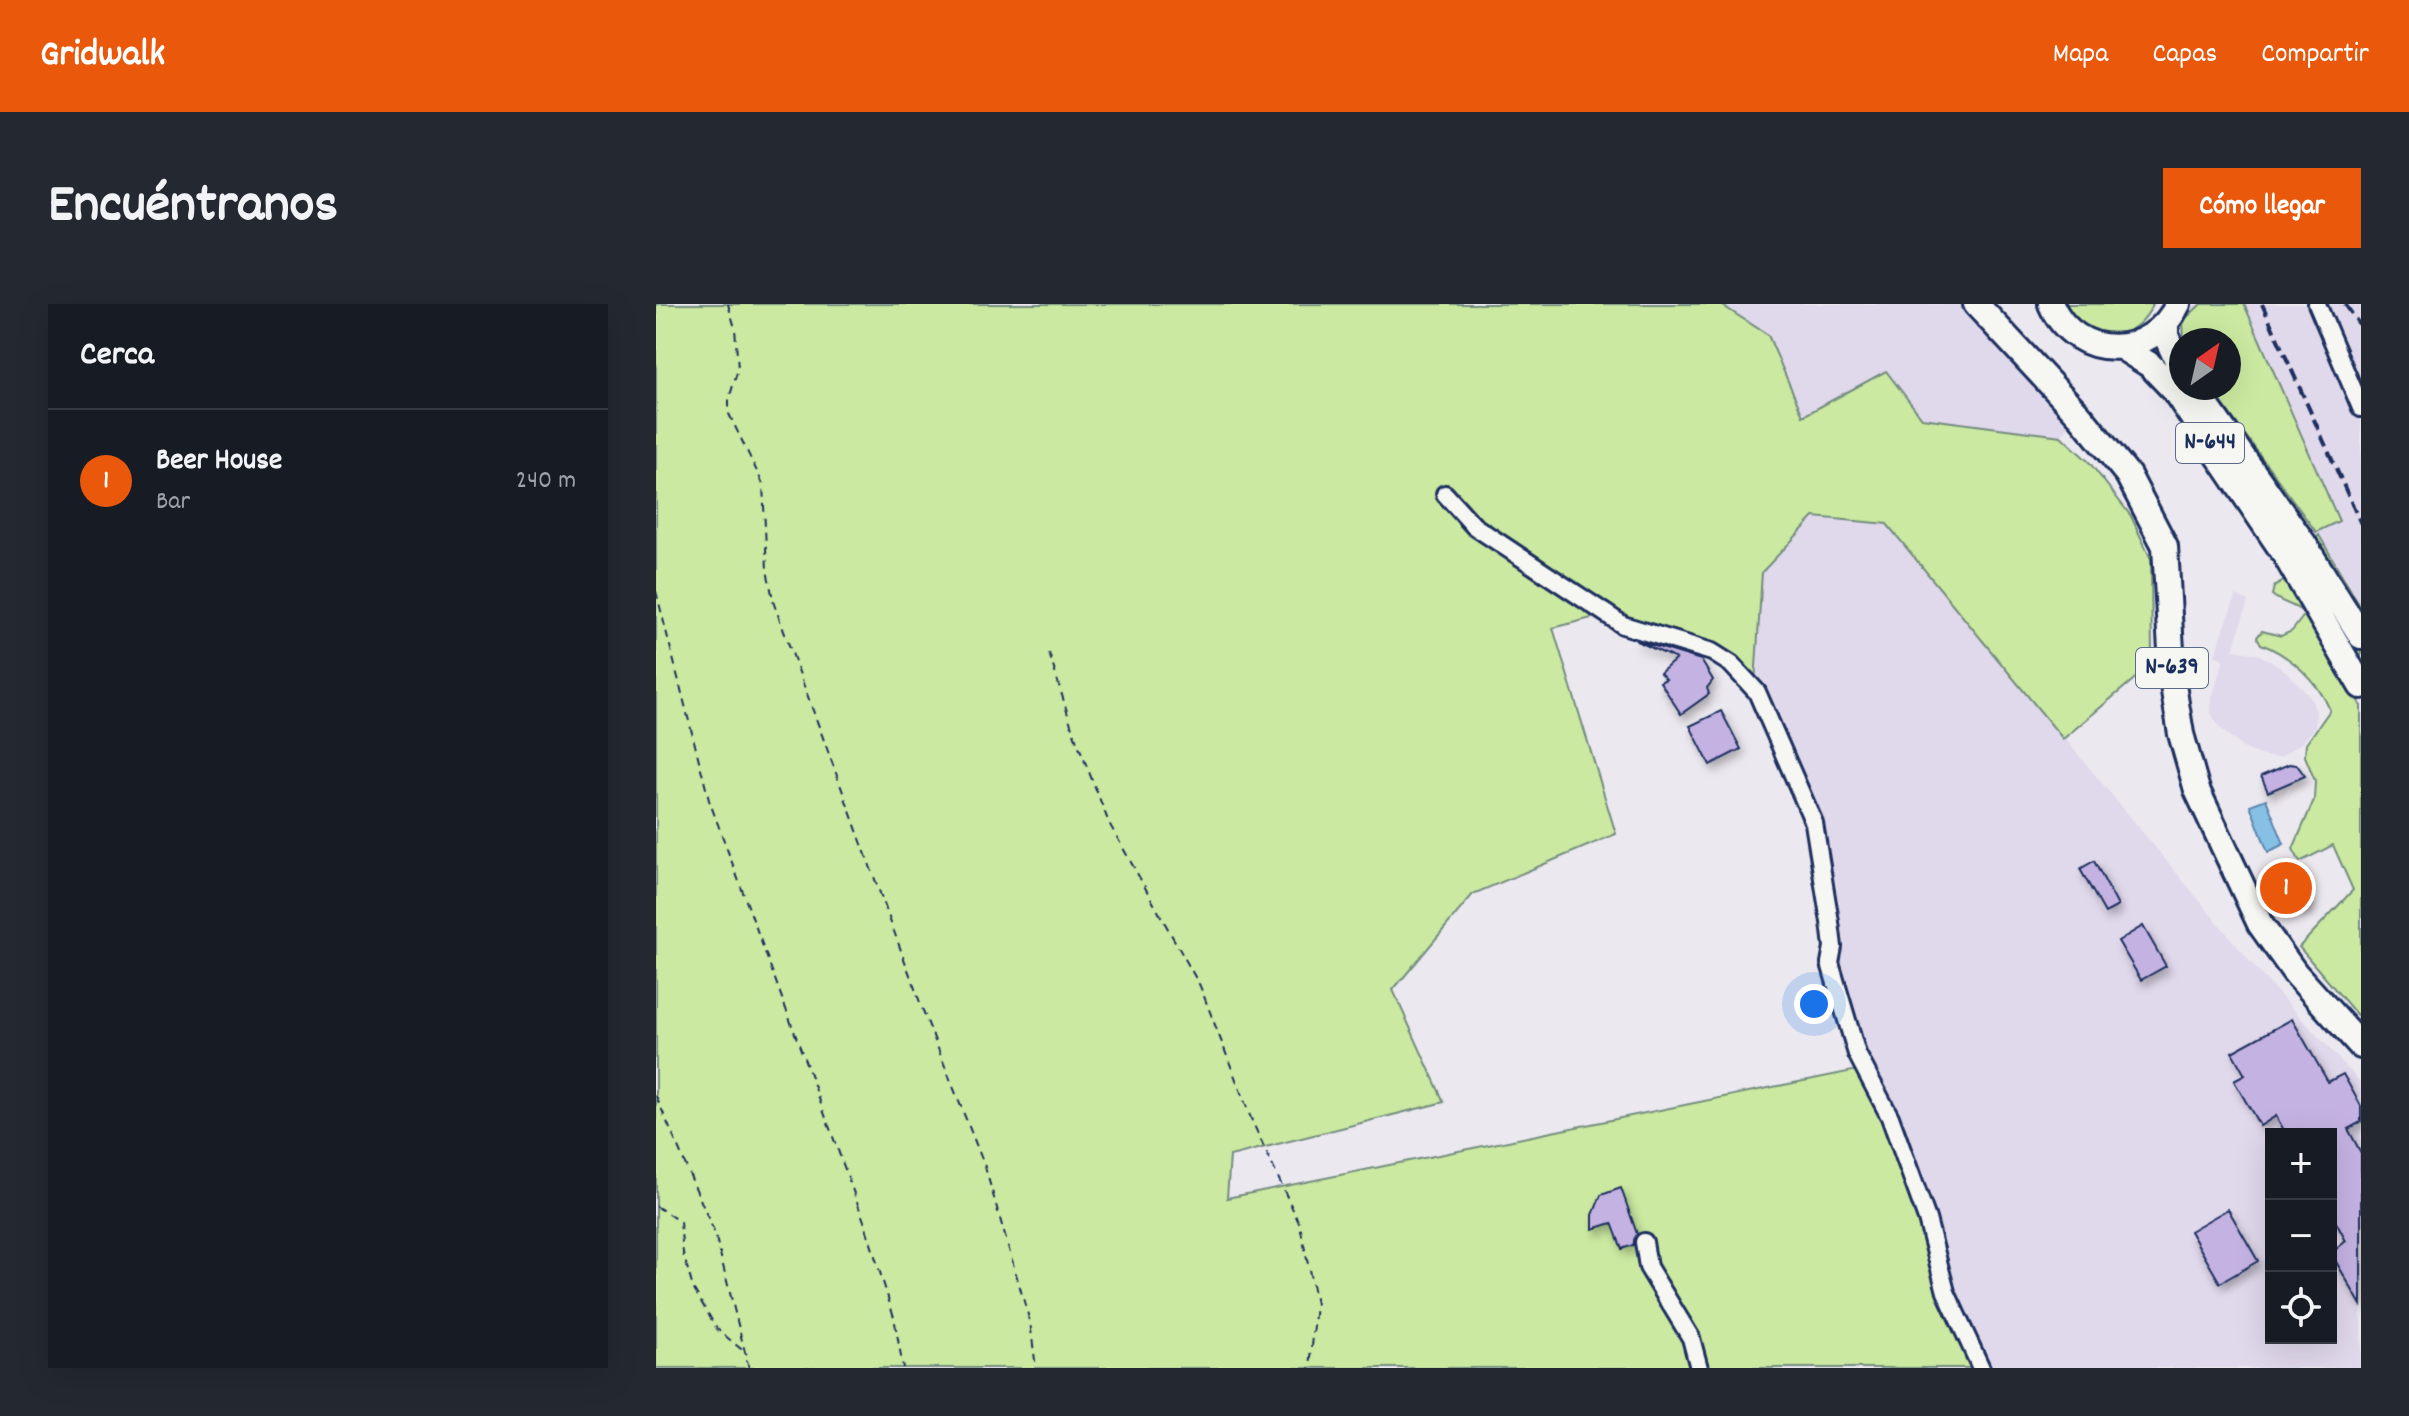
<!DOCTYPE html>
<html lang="es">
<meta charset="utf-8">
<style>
body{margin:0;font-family:Dekko,sans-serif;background:#242831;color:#f1f3f6}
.controls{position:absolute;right:24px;bottom:24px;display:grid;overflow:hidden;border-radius:0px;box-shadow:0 8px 32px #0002}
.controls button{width:72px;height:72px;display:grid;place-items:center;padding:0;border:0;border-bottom:2px solid #363941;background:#171b24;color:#f1f3f6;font:40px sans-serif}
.compass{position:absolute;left:1513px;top:24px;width:72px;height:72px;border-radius:50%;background:#171b24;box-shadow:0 8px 32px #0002;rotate:34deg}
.you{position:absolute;left:1158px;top:700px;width:28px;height:28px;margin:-20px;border:6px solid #fff;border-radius:50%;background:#1a73e8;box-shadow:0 0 0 12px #1a73e833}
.badge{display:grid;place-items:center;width:52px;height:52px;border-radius:50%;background:#ea580c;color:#fff;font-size:26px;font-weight:700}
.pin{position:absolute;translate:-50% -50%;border:4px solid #fff;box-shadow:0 2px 8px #0006}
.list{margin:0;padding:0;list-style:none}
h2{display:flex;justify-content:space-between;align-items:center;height:104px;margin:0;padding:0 32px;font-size:34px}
h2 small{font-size:26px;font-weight:400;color:#9ea1a6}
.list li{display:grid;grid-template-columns:52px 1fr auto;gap:24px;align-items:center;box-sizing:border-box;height:144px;padding:0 32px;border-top:2px solid #363941}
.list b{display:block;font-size:30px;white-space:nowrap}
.list p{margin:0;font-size:26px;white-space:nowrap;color:#9ea1a6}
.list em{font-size:26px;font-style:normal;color:#9ea1a6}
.icon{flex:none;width:44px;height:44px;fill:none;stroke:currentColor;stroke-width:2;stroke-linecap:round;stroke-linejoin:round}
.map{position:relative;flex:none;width:1705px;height:1064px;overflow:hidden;border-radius:0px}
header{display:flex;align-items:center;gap:48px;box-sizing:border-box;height:112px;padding:0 40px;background:#ea580c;color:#fff}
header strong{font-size:38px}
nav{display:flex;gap:44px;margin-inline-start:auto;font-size:28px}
.intro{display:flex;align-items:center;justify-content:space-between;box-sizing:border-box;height:192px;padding:0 48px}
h1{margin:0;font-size:56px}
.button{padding:20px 36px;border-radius:0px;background:#ea580c;color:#fff;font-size:28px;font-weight:700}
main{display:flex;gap:48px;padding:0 48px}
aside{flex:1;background:#171b24;border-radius:0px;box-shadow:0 8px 32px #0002}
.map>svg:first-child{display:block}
</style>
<header>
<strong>Gridwalk</strong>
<nav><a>Mapa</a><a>Capas</a><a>Compartir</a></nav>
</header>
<div class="intro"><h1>Encuéntranos</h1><a class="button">Cómo llegar</a></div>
<main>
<aside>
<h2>Cerca<small></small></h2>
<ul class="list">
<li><span class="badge">1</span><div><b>Beer House</b><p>Bar</p></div><em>240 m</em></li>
</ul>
</aside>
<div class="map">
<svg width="1705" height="1064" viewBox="0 0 1705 1064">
<defs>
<filter id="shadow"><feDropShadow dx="3.5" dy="6" stdDeviation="4" flood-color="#0004"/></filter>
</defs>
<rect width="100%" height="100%" fill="#ece8ef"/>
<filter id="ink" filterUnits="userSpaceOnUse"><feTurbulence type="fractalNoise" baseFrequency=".0125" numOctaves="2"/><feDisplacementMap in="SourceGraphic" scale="16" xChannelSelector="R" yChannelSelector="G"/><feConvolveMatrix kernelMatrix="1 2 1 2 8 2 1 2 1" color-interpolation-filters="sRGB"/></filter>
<g filter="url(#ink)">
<!-- built -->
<path fill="#e0d8eb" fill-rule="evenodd" d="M1064 0H1308L1416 118 1405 132 1266 114 1230 67 1147 112 1112 31Z
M1534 0H1705V304L1672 244 1555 84H1573V36H1533L1536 23Z
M1158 213 1231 220 1601 666 1705 779V1064H1330L1294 983 1286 939 1249 824 1211 764 1180 664 1181 583 1168 539 1099 379 1106 268ZM1615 830H1675V1034H1615Z
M1580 291 1592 297 1577 346 1602 350 1630 367 1654 393 1660 408 1659 423 1648 437 1624 453 1606 452 1587 444 1564 424 1555 409 1556 393 1568 356 1559 351Z"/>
<!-- green -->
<path fill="#cbe9a0" stroke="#738c7f" stroke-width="2" d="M0 0H1064L1112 31 1147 112 1230 67 1266 114 1405 132 1433 158 1475 212 1495 255 1496 360 1407 435 1231 220 1158 213 1106 268 1099 379 1059 352 947 311 897 324 960 530 817 590 737 686 788 798 574 852 571 894 1211 764 1249 824 1286 939 1294 983 1330 1064H0Z
M1401 0H1497C1482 32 1460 33 1428 30Z
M1545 0H1588L1683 217 1660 228 1555 84H1573V36H1528L1527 17Z
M1663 231 1705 304V373L1689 375 1705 402V716L1643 643 1697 586 1677 541 1644 558 1637 545 1658 496 1659 477 1649 452 1650 440 1674 406C1662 377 1634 351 1605 340L1601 333 1606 327 1625 332 1636 327 1649 310C1639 300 1626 300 1616 291L1618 283 1626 278Z"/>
<!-- water -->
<path fill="#87c0e5" stroke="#5c86af" stroke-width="2" d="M1610 495 1628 540 1612 548 1594 501Z"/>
<!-- building -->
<path fill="#c4b2e2" stroke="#1b2f5e" stroke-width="2" filter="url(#shadow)" d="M979 336 1045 356 1057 376 1051 384 1053 390 1025 410 1004 378 1010 375 1004 369 1020 355Z
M1065 407 1085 445 1054 461 1034 422Z
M1633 460 1641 461 1649 472 1612 488 1605 472Z
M1438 557 1462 602 1449 609 1424 565Z
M1641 566 1656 601 1644 607 1636 590 1618 598 1610 578Z
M1487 622 1510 662 1485 676 1462 637Z
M1636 715 1672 778 1687 770 1705 802V818L1692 825 1705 849V1001L1675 949 1690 937 1675 909V830H1630L1620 812 1604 822 1578 777 1589 771 1576 748Z
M965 884 981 930 977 941 966 945 956 919 937 925V911L945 891Z
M1572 905 1602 957 1564 979 1534 927Z"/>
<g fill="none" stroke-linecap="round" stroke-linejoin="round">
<!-- minor casing -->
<g stroke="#1b2f5e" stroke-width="22">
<path id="minor" d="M1661 0 1705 104
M789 190 818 222 967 321 1056 348 1075 360 1101 388 1158 519 1174 618 1177 643 1174 659 1201 750 1234 813 1271 915 1290 988 1325 1064
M988 938 992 963 1035 1034 1043 1064"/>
</g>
<!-- highway casing -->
<g stroke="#1b2f5e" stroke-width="30">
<path id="highway" d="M1320 0 1425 113 1472 171 1509 242 1517 381 1525 430 1541 486 1604 620 1639 669 1705 742
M1395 0C1420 58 1496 56 1522 0
M1510 20V32L1525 65
M1467 44 1494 61 1518 86 1628 249 1705 382
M1538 84 1648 240 1705 332"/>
</g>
<!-- path -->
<path stroke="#1b2f5e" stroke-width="2" stroke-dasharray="8 6" stroke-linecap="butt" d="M72 0 79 24 82 65 73 95V110L107 180 111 266 118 300 269 712 329 863 374 1018 380 1064
M0 287 53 496 208 917 238 1013 247 1064
M393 349 417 427 453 519 544 682 596 817 644 921 660 1000 654 1064
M0 792 59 930 93 1064
M0 902 24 918 27 949 37 984 61 1025 91 1050"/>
<!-- minor -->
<use href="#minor" stroke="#f6f6f2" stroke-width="16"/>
<!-- highway -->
<use href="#highway" stroke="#f6f6f2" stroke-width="24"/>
<!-- rail -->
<path stroke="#1b2f5e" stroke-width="4" stroke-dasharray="12 6" stroke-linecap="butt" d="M1606 0 1705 220
M1689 0 1705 23"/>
</g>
</g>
<g text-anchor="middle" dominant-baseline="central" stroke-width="6" stroke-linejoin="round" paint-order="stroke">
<!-- shield labels -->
<g fill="#f6f6f2" stroke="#5d6b8a" stroke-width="2">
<rect x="1520" y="119" width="68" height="40" rx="6"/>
<rect x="1480" y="344" width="72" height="40" rx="6"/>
</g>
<g font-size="24" font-weight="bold" fill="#1b2f5e">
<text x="1554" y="139">N-644</text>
<text x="1516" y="364">N-639</text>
</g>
</g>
</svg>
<div class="controls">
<button>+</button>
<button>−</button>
<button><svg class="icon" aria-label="locate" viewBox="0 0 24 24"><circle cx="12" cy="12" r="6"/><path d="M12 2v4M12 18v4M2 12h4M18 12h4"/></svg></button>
</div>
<svg class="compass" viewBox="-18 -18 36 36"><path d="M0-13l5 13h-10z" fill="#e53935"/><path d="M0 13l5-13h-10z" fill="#9ea1a6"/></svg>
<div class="you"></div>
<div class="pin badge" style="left:1630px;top:584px">1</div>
</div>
</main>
